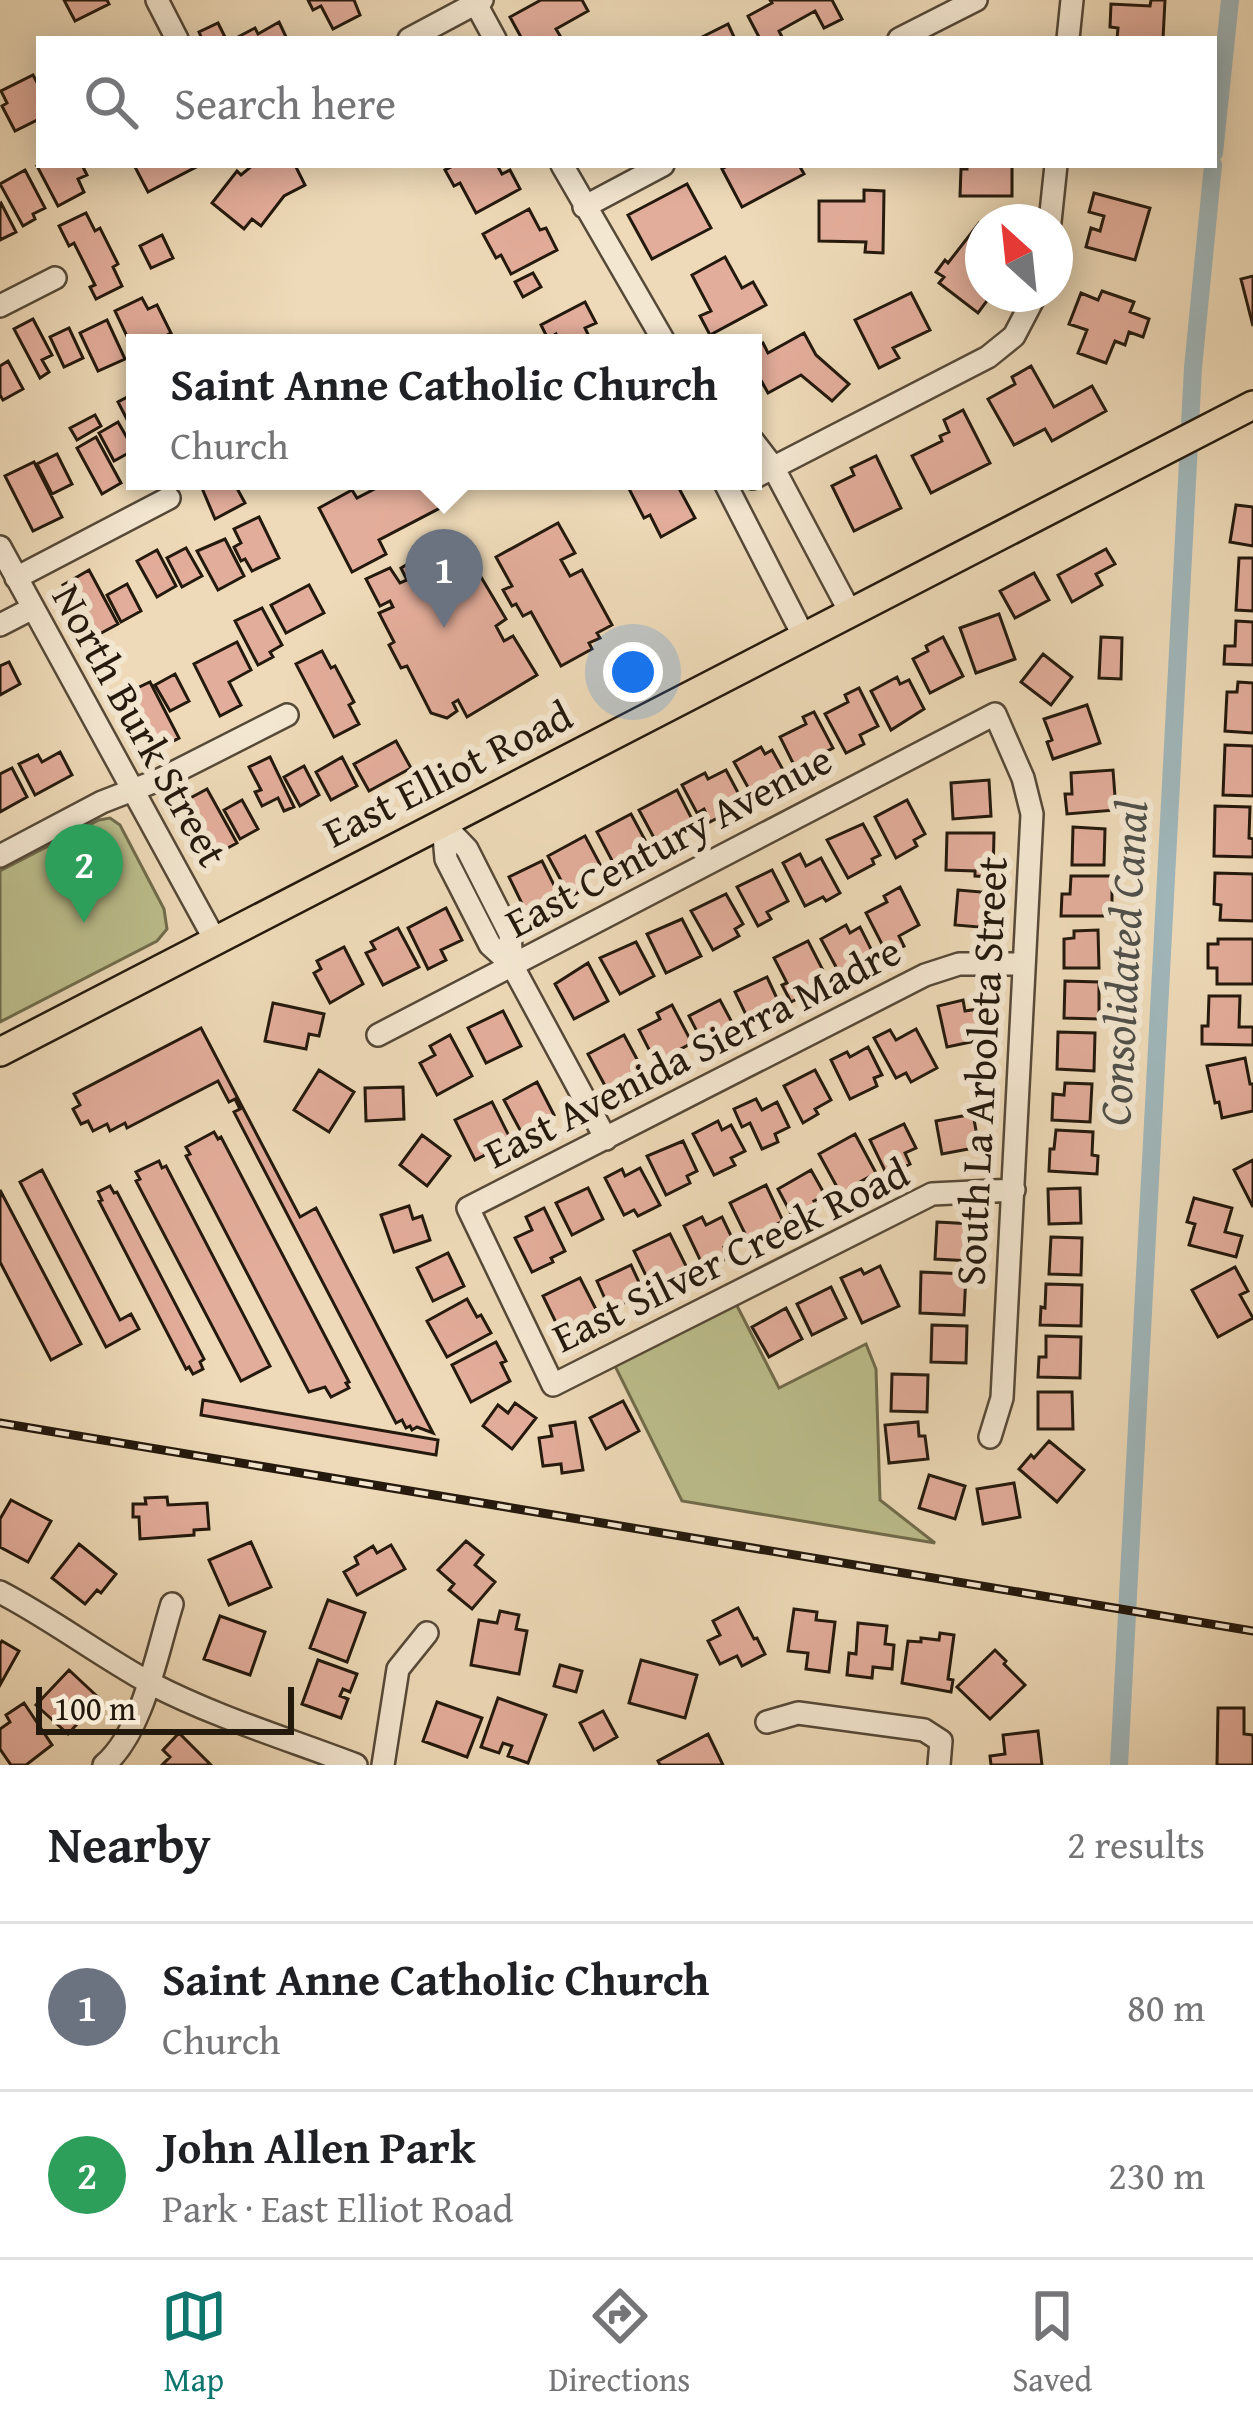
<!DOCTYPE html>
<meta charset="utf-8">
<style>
body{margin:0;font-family:"Gentium Book Plus",serif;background:#f6f6f6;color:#202124}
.compass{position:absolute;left:965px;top:204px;width:108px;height:108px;border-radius:50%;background:#fff;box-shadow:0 6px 30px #0003;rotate:333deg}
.scale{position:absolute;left:36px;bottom:30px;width:258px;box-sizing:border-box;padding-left:12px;border:6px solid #24190d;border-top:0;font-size:33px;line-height:42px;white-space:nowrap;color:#24190d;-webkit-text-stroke:9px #f4e7d1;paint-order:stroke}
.you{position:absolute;left:633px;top:672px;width:42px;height:42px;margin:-30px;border:9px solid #fff;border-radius:50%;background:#1a73e8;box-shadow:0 0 0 18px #1a73e833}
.badge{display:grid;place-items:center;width:78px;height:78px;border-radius:50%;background:#0f766e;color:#fff;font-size:39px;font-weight:700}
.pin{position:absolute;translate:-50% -99px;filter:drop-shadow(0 3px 6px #0008)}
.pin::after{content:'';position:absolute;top:63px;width:42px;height:36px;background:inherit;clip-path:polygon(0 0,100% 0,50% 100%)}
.popup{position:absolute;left:126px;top:334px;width:636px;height:156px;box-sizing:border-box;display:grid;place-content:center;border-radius:0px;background:#fff;filter:drop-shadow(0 3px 9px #0005);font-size:39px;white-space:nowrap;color:#757577}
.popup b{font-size:45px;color:#202124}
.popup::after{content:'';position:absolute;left:50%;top:100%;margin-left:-24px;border:24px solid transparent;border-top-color:#fff}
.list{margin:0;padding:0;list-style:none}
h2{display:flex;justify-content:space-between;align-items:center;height:156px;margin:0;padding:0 48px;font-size:51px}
h2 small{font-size:39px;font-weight:400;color:#757577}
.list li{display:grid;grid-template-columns:78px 1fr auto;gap:36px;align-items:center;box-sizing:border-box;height:168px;padding:0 48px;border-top:3px solid #e0e0e0}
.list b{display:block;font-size:45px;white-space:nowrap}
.list p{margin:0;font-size:39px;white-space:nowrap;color:#757577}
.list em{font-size:39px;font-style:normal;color:#757577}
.icon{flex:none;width:66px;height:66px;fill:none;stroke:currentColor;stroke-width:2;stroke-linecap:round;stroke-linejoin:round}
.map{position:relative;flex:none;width:1253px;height:1765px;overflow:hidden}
.search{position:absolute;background:#fff;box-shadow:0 6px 30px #0003;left:36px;right:36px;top:36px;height:132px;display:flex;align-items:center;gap:30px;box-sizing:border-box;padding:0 42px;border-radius:0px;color:#757577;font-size:45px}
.sheet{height:492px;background:#fff}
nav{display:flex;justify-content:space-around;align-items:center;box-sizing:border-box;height:168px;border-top:3px solid #e0e0e0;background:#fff;font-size:33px;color:#757577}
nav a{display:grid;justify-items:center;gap:6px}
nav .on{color:#0f766e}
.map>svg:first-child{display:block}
</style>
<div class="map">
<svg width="1253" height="1765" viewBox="0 0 1253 1765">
<rect width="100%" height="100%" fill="#eedab8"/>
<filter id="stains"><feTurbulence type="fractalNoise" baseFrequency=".00167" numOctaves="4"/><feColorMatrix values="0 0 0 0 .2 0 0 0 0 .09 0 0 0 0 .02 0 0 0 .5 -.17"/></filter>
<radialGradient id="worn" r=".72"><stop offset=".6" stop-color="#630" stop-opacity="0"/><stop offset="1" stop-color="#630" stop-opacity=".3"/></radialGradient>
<!-- green -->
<path fill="#bcbe8c" stroke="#706c4c" stroke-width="3" d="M110 818 120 825 164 909 167 929 157 941 0 1022V871L99 820Z
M732 1296 779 1388 866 1344 876 1369 880 1500 935 1543 682 1501 611 1358Z"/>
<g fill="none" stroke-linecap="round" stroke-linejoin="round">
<!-- canal -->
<path stroke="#a0b7bb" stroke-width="18" d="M1214 153 1230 0
M1119 1765 1193 368 1213 165"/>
</g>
<!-- building -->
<path fill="#e3ad9b" stroke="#24190d" stroke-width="3" d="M64 0H107L109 4 75 21Z
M308 0H354L360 15 333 29 321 6 313 10Z
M541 0H582L588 11 556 29 562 39H522L510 17Z
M770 0H832L842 19 824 28 815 11 779 31 783 39H760L748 16 772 3Z
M1151 0H1165L1163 39H1117L1118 28 1110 27 1111 4 1150 6Z
M279 22 287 39 236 38 255 28 258 34Z
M218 23 226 39H202L199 32Z
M728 24 735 39H698Z
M33 75 39 86V119L15 131 2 106 7 103 1 91Z
M39 165H82L87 175 78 179 84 192 58 206 37 166Z
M134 165H194L196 167 148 192Z
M253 165H295L305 185 284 196 261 226 252 219 244 229 212 203 237 171 241 175Z
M455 165H497L502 174 510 170 520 189 476 213 460 183 454 186 445 170Z
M729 165H799L804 174 742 207 722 169Z
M967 165H1012V196H960L961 169H967Z
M25 170 45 208 33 214 35 219 23 226 0 184Z
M687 184 711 228 652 259 628 215Z
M864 190 884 191 883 253 865 252 866 242 819 241V201H864Z
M1094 193 1150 208 1135 260 1086 247 1091 228 1100 231 1104 216 1089 212Z
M1 203 16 232 0 240V204Z
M529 209 540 230 546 228 557 250 511 274 501 255 496 258 483 234Z
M86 213 95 231 100 228 118 264 113 267 122 286 96 299 90 287 95 285 74 243 69 246 59 226Z
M979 223 983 226V294H992L978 313 939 283 944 277 936 272 945 260 948 263Z
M162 235 173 258 151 268 140 246Z
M725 257 742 288 753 282 766 305 710 335 700 316 711 311 692 275Z
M533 273 541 287 523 297 515 282Z
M1253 276V326L1241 279Z
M1102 291 1134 302 1130 312 1149 319 1143 337 1129 332 1125 345 1115 341 1106 363 1078 353 1087 330 1069 324 1081 293 1098 300Z
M911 293 930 330 893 348 899 358 879 368 855 320Z
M142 298 148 309 157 305 171 333 151 343H135L134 351 115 311Z
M585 302 596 323 585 328 592 343H560L556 334 548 339 541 325Z
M33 319 52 355 42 360 49 372 40 378 14 329Z
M107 320 125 359 98 371 80 333Z
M69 328 83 358 64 367 50 337Z
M804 333 816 355 849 384 832 401 801 375 768 393 753 366V348L763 343 768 353Z
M8 361 23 389 3 400 0 395V366Z
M1031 366 1054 407 1092 386 1106 411 1052 441 1045 429 1014 445 988 399 1015 384 1012 377Z
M135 393V435L118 402Z
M963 410 990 463 931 493 912 456 942 441 940 436 949 432 944 420Z
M95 415 101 426 77 440 70 428Z
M118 422 134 450 114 461 99 433Z
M96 437 121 483 102 494 77 448Z
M57 454 72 484 52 494 37 464Z
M876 456 901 508 854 531 832 486 854 475 851 468Z
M34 462 62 517 33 531 5 476Z
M199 481H233L245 503 215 519Z
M390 481H426L440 508 379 540 386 554 352 572 319 508 352 490 357 498Z
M625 481H675L695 518 661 537 650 515 644 518Z
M1236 505 1253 507V546L1230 542Z
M259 517 279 558 252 571 245 559 241 561 234 547 241 543 234 529Z
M558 523 575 553 561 560 570 576 582 570 612 625 597 633 600 638 589 643 592 649 561 666 531 612 523 616 516 604 512 606 503 590 512 586 496 557Z
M225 539 244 576 218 590 197 551Z
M436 547 444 561 456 554 476 581 481 577 506 619 496 626 504 641 513 636 537 675 467 717 458 700 453 703 457 711 447 718 431 713 407 666 401 668 389 645 394 642 379 613 393 607 390 601 380 606 366 579 390 568 400 583 407 580 401 568Z
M186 548 202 576 182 587 167 558Z
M1106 549 1115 564 1096 574 1102 585 1072 602 1058 575Z
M157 550 176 586 157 597 137 561Z
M1239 558H1253V611L1236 610Z
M89 570 118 624 92 638 63 585Z
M1034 573 1049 600 1015 618 1000 591Z
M127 584 141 611 121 622 107 595Z
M309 585 324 613 286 633 271 605Z
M262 608 282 645 270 652 273 657 258 665 235 621Z
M999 614 1015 659 976 673 960 628Z
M1236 621 1253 622V665L1224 664 1225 646H1235Z
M943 637 963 676 930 693 913 659 928 651 926 646Z
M1101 637 1122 638 1121 679 1099 678Z
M237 642 251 670 229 682 241 705 220 716 194 664Z
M322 651 331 668 335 666 354 702 349 705 359 724 334 737 296 664Z
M1043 654 1072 677 1051 705 1021 682Z
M9 662 20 684 0 695V666Z
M175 674 189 701 170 711 155 685Z
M897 677 900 684 909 680 924 709 891 730 871 691Z
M150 682 179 738 154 751 141 725 134 729 128 717 133 715 121 691 133 685 135 689Z
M1238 682 1253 683V733L1225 731 1227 692H1237Z
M859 688 878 726 860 735 864 744 846 753 825 714 848 702 845 695Z
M1087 705 1100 743 1053 759 1047 742 1052 740 1044 719Z
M814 712 833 748 814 758 819 767 800 777 780 737 806 724 803 717Z
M396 741 411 768 369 791 354 764Z
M1225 745 1253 746V796L1223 795Z
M761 747 765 754 772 750 788 779 755 800 734 762Z
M60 752 72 775 35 795 19 764 38 755 42 762Z
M270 757 294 807 284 811 278 798 262 806 255 792 261 790 249 767Z
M342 757 357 786 331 800 316 772Z
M304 766 319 795 300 806 284 777Z
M12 768 27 797 0 812V774Z
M726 770 744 804 710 822 704 809 697 813 682 785 705 773 708 779Z
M1113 770 1116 810 1067 814 1065 794H1072L1071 773Z
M989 780 991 816 953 819 951 783Z
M207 789 237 843 211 857 181 803Z
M677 790 693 821 674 831 679 839 660 849 639 810Z
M242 800 258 829 240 839 224 810Z
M907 800 925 834 914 840 917 846 896 858 875 817Z
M1215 806 1250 807 1249 838 1253 839V857L1214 856Z
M631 814 652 853 617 870 597 832Z
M863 824 880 855 872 859 874 864 848 878 827 840Z
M1073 827 1105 829 1104 865H1072Z
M947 833H994L993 877 975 876V871L946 870Z
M585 836 602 868 583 878 588 887 570 897 548 856Z
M800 854 806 866 821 858 840 893 826 901 823 897 805 906 783 863Z
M542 861 561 899 528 916 509 877Z
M772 870 788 901 767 912 771 919 758 926 737 887Z
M1215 873 1253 874V921L1220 920 1221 905 1214 904Z
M1071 876H1112V916H1061L1062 894H1070Z
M900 887 919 925 899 936 904 946 887 954 866 913 887 902 884 896Z
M958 890 993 893 990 928 955 925Z
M726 894 743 924 735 929 739 936 713 950 691 911Z
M446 908 462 940 441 950 446 960 428 969 408 928Z
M682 919 701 956 666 973 647 934Z
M846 925 850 933 860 927 875 957 842 978 821 939Z
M398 928 419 967 383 985 366 953 375 949 371 942Z
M1098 930 1099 968H1064V939L1074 938V931Z
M1218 939H1253V984H1217V968H1208V944H1218Z
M808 941 829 982 791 1002 782 985 787 983 774 958Z
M636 942 654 976 620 994 600 958Z
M344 947 363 984 330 1003 314 973 321 969 317 961Z
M588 963 608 1001 574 1019 555 984Z
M767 977 781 1007 750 1023 735 992Z
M1065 981 1099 982V1019L1064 1018Z
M1209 996H1240L1239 1027H1253V1045L1202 1044V1026H1208Z
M720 1000 736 1030 705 1047 689 1016Z
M963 1000 965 1011 978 1009 985 1039 947 1047 938 1006Z
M273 1003 324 1014 319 1036 309 1034 306 1049 265 1041Z
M672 1005 692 1043 671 1054 676 1063 660 1071 639 1030 660 1019 657 1013Z
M503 1011 521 1046 486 1063 468 1028Z
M201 1028 300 1217 316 1208 433 1433 417 1427 412 1430 410 1426 406 1428 402 1420 396 1423 234 1112 240 1109 235 1099 229 1102 218 1081 127 1128 125 1123 110 1131 107 1124 93 1131 88 1121 81 1124 73 1109 80 1105 74 1094Z
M916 1029 937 1068 911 1082 906 1073 896 1078 874 1038 890 1030 896 1040Z
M1058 1032 1095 1033 1094 1071 1057 1069Z
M450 1035 472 1076 437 1095 420 1063 435 1055 430 1046Z
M624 1035 646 1076 610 1095 588 1054Z
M868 1047 882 1075 874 1078 877 1086 850 1099 831 1060 847 1052 850 1057Z
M1245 1058 1250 1084H1253V1111L1222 1118 1219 1102 1215 1103 1207 1066Z
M319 1070 354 1092 329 1132 294 1110Z
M815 1070 831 1100 815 1109 818 1114 803 1123 784 1086Z
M537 1082 554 1115 543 1121 547 1129 526 1141 504 1100Z
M1065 1083 1092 1084 1090 1122 1052 1120 1053 1094 1064 1095Z
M403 1087 404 1119 366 1121 365 1088Z
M756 1099 762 1110 777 1102 789 1127 775 1134 778 1142 762 1149 750 1123 742 1127 734 1109Z
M492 1102 514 1146 495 1155 493 1151 475 1160 455 1120Z
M973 1114 979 1147 942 1154 936 1121Z
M718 1121 722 1130 731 1125 745 1151 731 1158 735 1165 714 1175 693 1134Z
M904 1124 916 1148 905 1153 910 1164 887 1175 870 1140Z
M1056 1130 1093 1132 1092 1155 1098 1156 1097 1174 1049 1171 1050 1149H1054Z
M214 1132 218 1139 221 1137 349 1382 346 1383 349 1388 331 1397 325 1387 309 1392 186 1156 190 1154 186 1147Z
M855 1134 876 1173 858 1183 861 1188 843 1198 819 1154Z
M422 1135 450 1156 427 1186 400 1165Z
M683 1141 697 1171 687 1176 690 1183 666 1195 647 1156Z
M1253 1160V1207L1234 1170Z
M159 1161 162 1168 166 1166 270 1366 241 1381 136 1181 140 1179 136 1172Z
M640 1168 660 1205 638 1216 634 1210 624 1215 605 1178 622 1169 625 1176Z
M42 1170 120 1320 131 1314 139 1329 106 1347 20 1182Z
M811 1170 825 1195 814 1201 819 1210 796 1223 778 1189Z
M766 1185 783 1221 769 1228 772 1235 751 1246 730 1203Z
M110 1186 114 1193 117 1192 204 1359 200 1362 203 1369 193 1374 189 1367 186 1369 99 1201 102 1200 98 1192Z
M588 1188 603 1219 572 1235 556 1203Z
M1080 1188 1081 1223 1049 1224 1048 1189Z
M0 1190 81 1344 51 1360 0 1262Z
M1194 1198 1232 1208 1225 1232 1242 1236 1236 1257 1189 1245 1195 1224 1187 1222Z
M409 1206 413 1219 422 1216 430 1240 394 1252 381 1215Z
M544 1208 565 1251 551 1258 553 1262 532 1272 515 1238 532 1230 526 1217Z
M702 1217 706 1225 722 1217 734 1242 724 1247 728 1258 705 1270 684 1226Z
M937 1222 973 1224 971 1261 935 1259Z
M670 1234 691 1276 655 1294 634 1251Z
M1051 1237 1082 1238 1081 1275 1049 1274Z
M448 1253 464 1286 433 1301 417 1268Z
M631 1265 644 1293 610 1310 597 1281Z
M880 1266 899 1306 862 1323 841 1278 861 1269 864 1274Z
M1235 1267 1248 1291 1240 1295 1253 1318 1218 1337 1192 1290Z
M921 1272 966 1274 964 1315 920 1313Z
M580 1278 603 1323 586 1331 583 1327 563 1337 543 1296Z
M1046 1284 1082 1285 1081 1326 1040 1325 1041 1307 1045 1308Z
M831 1287 846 1318 812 1335 797 1304Z
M467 1299 477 1317 481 1315 491 1333 447 1357 427 1321Z
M786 1308 802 1339 769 1357 752 1327Z
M932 1325 967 1326 966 1363 931 1362Z
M1046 1336 1081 1337 1080 1378 1038 1377 1039 1357H1046Z
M496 1342 506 1361 501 1363 510 1381 471 1402 452 1365Z
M892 1374 928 1375 927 1412 891 1411Z
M1038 1392H1072L1073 1429H1038Z
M203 1400 438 1440 436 1455 201 1415Z
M623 1401 639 1431 606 1449 590 1418Z
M515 1403 536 1418 512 1449 483 1426 498 1405 508 1413Z
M575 1422 583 1470 562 1473 561 1464 543 1466 539 1438 552 1436 550 1426Z
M918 1422 919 1436H925L928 1459 889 1463 885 1425Z
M1049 1441 1084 1470 1057 1502 1019 1469 1031 1455 1034 1458Z
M929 1475 965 1486 955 1519 919 1508Z
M1014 1483 1020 1517 983 1524 977 1489Z
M167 1497 168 1505 207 1503 209 1529 194 1530V1535L140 1539 139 1517H133V1504H146L145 1498Z
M11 1500 51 1521 28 1562 0 1547V1519Z
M466 1541 483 1555 475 1565 495 1582 472 1609 449 1590 454 1584 438 1570Z
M251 1542 271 1587 229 1605 209 1560Z
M79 1544 116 1574 101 1593 97 1590 85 1604 52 1578Z
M391 1545 405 1569 357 1595 344 1572 358 1564 355 1557 373 1546 377 1553Z
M328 1600 365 1613 347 1662 310 1648Z
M738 1608 754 1639 757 1638 765 1654 742 1666 737 1656 720 1664 708 1641 720 1635 713 1621Z
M794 1609 817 1612 816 1620 835 1622 829 1672 806 1669 808 1653 788 1651Z
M500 1611 519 1615 516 1629 527 1631 519 1674 471 1665 479 1620 497 1623Z
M220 1616 265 1632 250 1675 204 1659Z
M858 1623 887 1626 885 1644 894 1645 892 1669 873 1667 872 1678 847 1675 849 1653 856 1654Z
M940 1633 954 1635 948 1679 953 1680 951 1692 902 1683 908 1641 921 1642V1638L939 1640Z
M2 1641 19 1651 0 1685V1644Z
M995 1650 1006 1661 1004 1664 1025 1685 990 1719 957 1687Z
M318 1660 357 1674 350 1692 343 1689 340 1696 348 1699 341 1718 302 1704Z
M641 1660 697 1675 685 1718 629 1703Z
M560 1665 582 1671 576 1692 554 1686Z
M69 1670 100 1699 68 1734 36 1705Z
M498 1698 546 1715 528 1763 508 1756 512 1746 503 1743 499 1753 481 1747Z
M437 1702 482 1718 467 1757 423 1741Z
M24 1703 52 1745 26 1765H11L0 1749V1729L10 1722 6 1715Z
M1218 1708H1244V1734L1253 1735V1765H1217Z
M603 1711 617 1737 594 1750 580 1723Z
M1038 1731 1042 1765H991L990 1756 1005 1754 1003 1735Z
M179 1733 211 1765H162L170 1757 163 1750Z
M708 1734 723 1765H660L658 1761Z"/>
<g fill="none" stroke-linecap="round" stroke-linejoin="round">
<!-- minor casing -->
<g stroke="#564938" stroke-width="26">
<path id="minor" d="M157 0 177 39
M476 4 495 39
M409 39 482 0
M899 39 976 0
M1068 39 1072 0
M562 165 665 343
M584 207 663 165
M1050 222 1056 165
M0 306 55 278
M753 441 773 467 850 612
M753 478 988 357 1014 336 1036 294
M724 481 803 635
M0 547 215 940
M16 578 169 498
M0 625 33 608
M443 824 446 859 490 945 512 965 606 1139
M443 824 467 849 510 934 512 965
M0 856 102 802 161 779 287 715
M378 1035 995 714 1023 778 1032 814 1002 1398 990 1437
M1014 1190 932 1194 553 1385 468 1208 925 975 959 964H1024
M0 1592C52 1619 99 1655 150 1683 215 1717 288 1739 356 1765
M767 1722 798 1713 924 1730 941 1741 939 1765
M104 1765C143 1732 157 1652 172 1604
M383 1765 398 1669 427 1633"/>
</g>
<!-- major casing -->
<g stroke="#24190d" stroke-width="32">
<path id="major" d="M0 1052 1253 405"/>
</g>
<!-- minor -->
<use href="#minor" stroke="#f4e7d1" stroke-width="21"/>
<!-- major -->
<use href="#major" stroke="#eedab8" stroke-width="27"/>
<!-- rail casing -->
<g stroke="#24190d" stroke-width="9">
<path id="rail" d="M0 1423 1253 1631"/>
</g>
<!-- rail -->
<use href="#rail" stroke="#f4e7d1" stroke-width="4.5" stroke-dasharray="14" stroke-linecap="butt"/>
</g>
<g text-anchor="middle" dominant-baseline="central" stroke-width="12" stroke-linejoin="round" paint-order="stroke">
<!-- street labels -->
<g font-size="42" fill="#24190d" stroke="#f4e7d1">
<text transform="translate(141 725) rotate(61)">North Burk Street</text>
<text transform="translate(447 773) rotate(-27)">East Elliot Road</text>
<text transform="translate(668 840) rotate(-28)">East Century Avenue</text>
<text transform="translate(692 1051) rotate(-27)">East Avenida Sierra Madre</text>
<text transform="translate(980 1071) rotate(-87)">South La Arboleta Street</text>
<text transform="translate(730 1254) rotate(-26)">East Silver Creek Road</text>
</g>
<!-- water labels -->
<g font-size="45" font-style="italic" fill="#4f504a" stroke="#f4e7d1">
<text transform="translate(1122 963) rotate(-87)">Consolidated Canal</text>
</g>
</g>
<rect width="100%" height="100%" filter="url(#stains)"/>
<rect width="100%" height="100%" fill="url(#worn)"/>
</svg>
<svg class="compass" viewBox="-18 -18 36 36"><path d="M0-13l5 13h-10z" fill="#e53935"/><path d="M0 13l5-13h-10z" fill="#757577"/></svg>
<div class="scale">100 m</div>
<div class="you"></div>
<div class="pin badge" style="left:444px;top:628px;background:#6b7280">1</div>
<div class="popup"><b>Saint Anne Catholic Church</b>Church</div>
<div class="pin badge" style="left:84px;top:923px;background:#2e9e5b">2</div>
<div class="search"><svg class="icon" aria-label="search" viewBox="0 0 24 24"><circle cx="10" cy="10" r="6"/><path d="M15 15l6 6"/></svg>Search here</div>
</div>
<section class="sheet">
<h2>Nearby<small>2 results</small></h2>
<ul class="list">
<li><span class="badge" style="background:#6b7280">1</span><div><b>Saint Anne Catholic Church</b><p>Church</p></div><em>80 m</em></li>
<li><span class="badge" style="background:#2e9e5b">2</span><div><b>John Allen Park</b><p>Park · East Elliot Road</p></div><em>230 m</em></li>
</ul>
</section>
<nav>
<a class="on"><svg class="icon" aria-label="map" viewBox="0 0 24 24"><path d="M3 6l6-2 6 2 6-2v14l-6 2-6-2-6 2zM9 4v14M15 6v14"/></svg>Map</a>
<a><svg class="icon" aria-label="directions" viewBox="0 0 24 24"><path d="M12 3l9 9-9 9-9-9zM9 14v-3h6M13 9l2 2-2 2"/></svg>Directions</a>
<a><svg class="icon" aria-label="saved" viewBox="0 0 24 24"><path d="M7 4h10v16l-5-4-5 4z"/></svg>Saved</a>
</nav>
